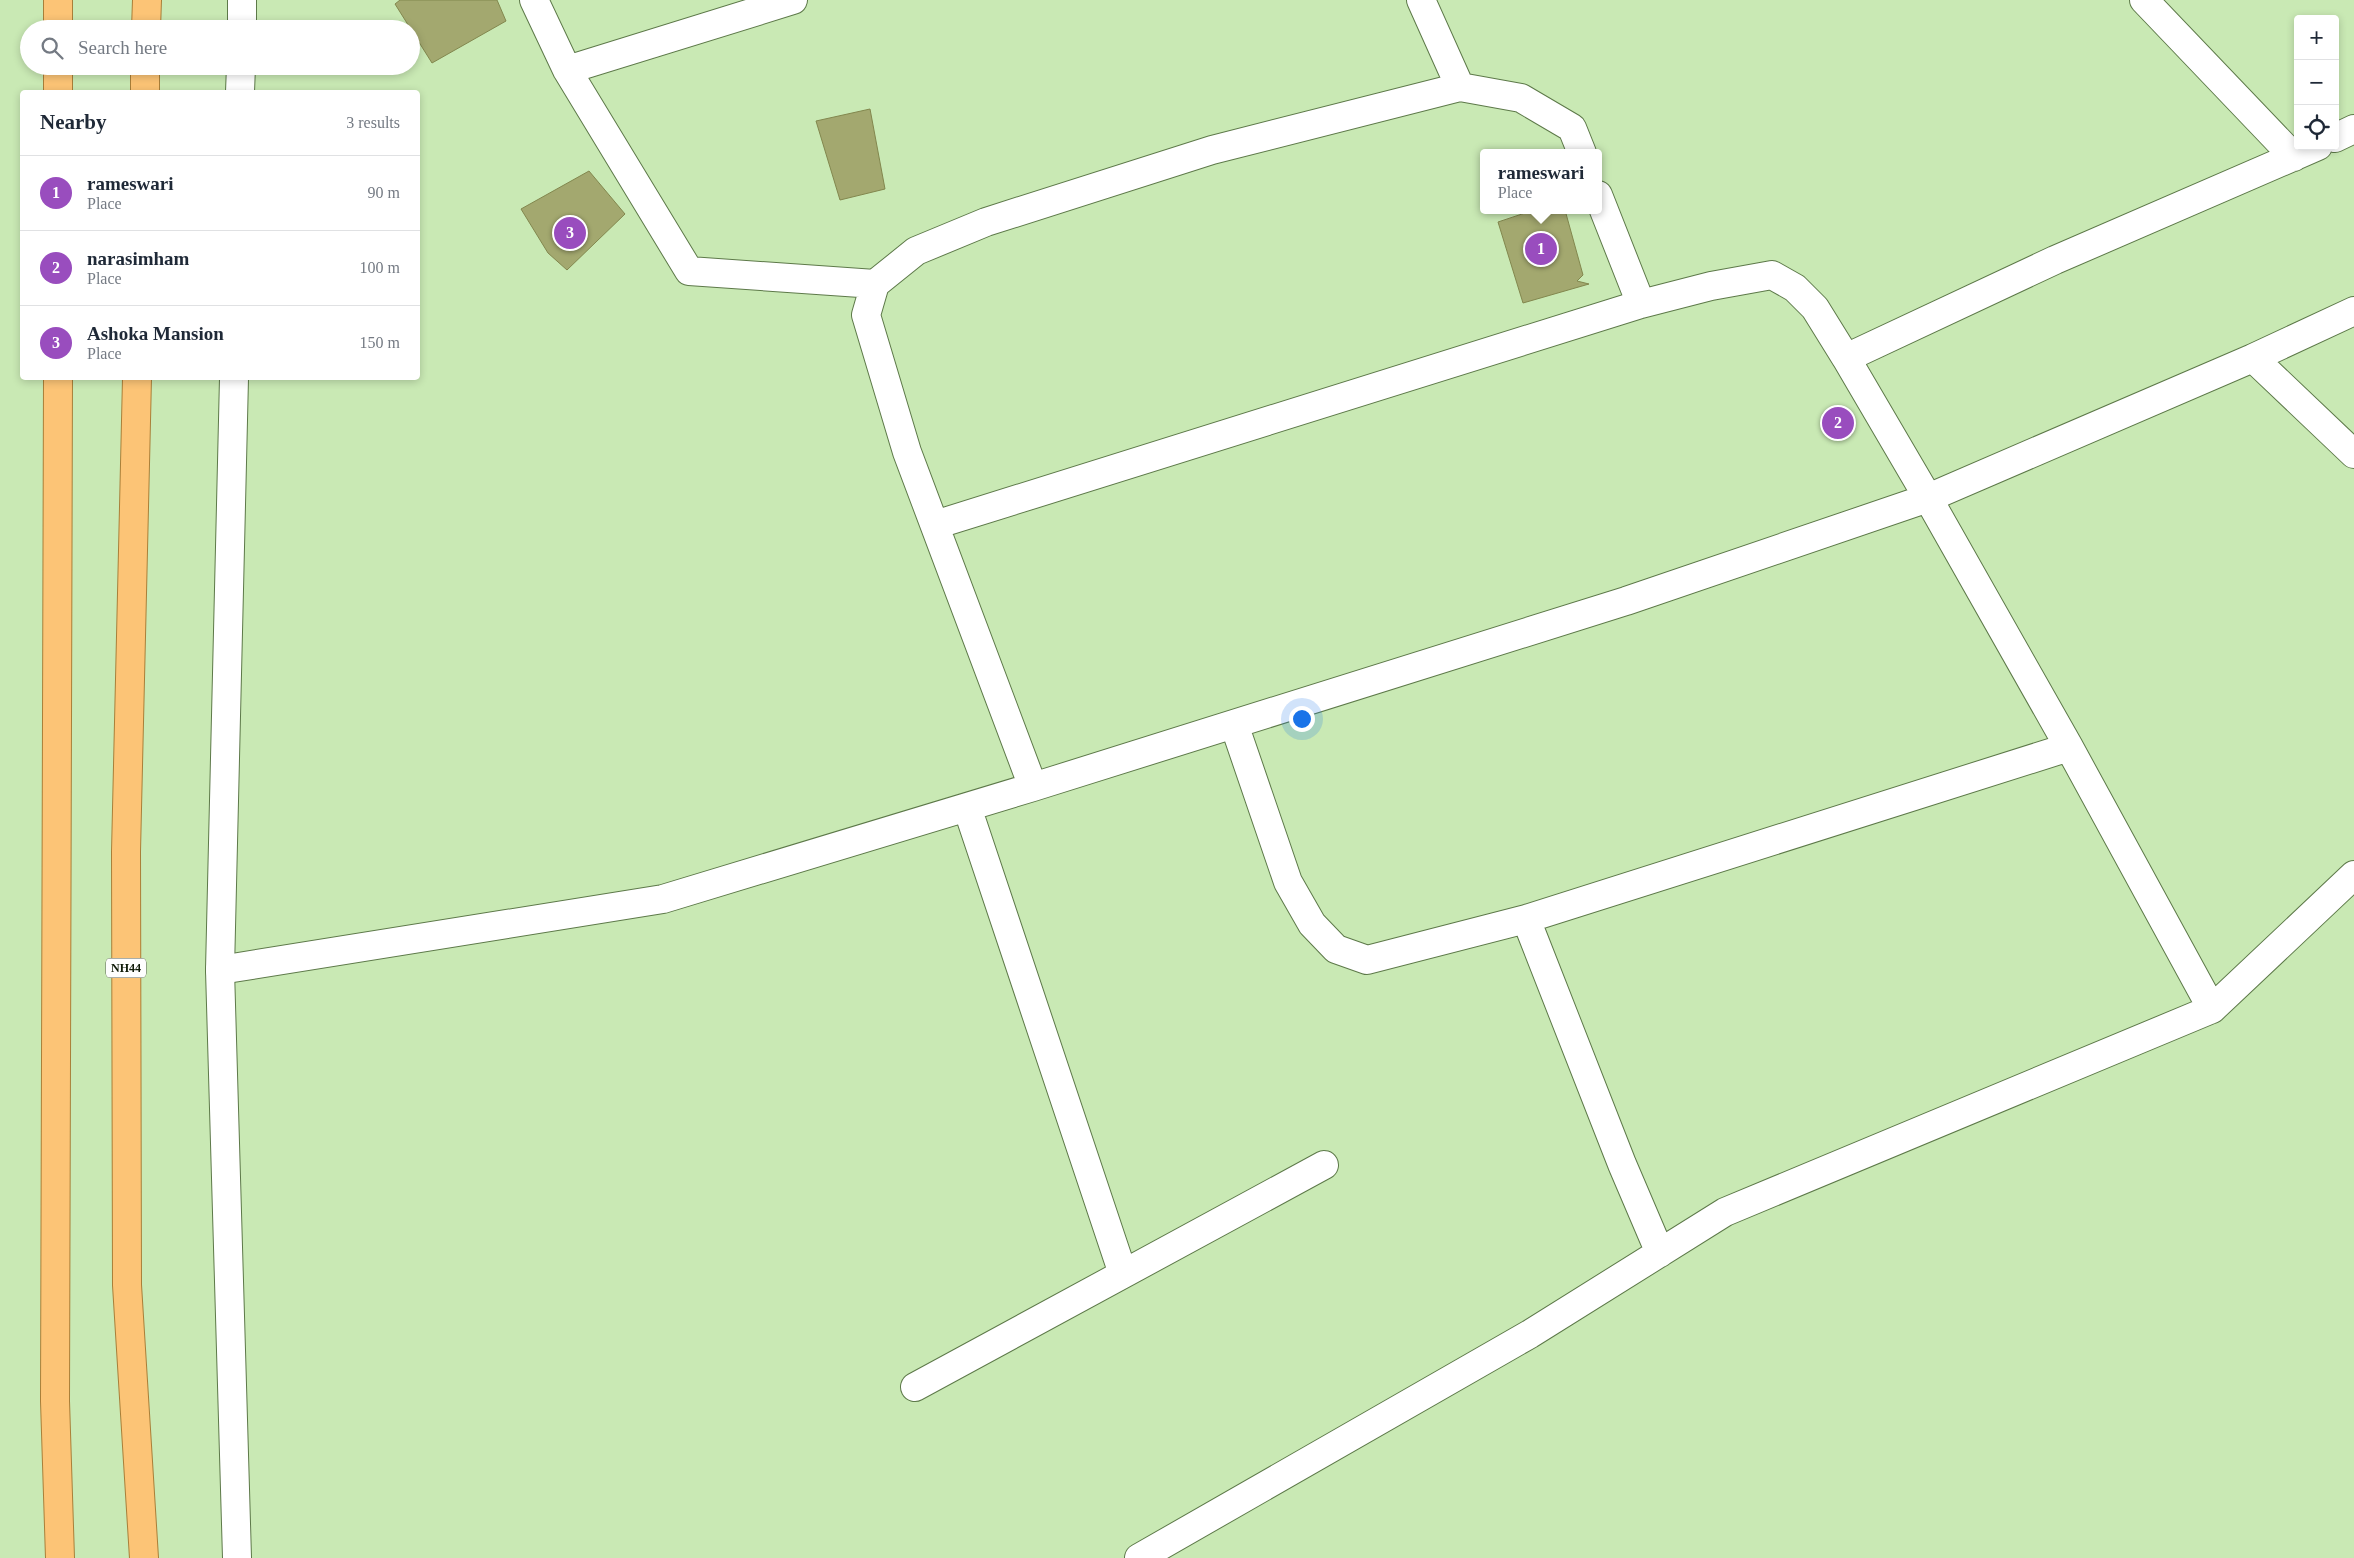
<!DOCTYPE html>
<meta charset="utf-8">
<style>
body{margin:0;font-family:Georgia,serif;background:#f2f2f3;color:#1f2937}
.controls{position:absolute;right:15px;top:15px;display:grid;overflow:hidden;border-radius:5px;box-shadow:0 2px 8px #0003}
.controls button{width:45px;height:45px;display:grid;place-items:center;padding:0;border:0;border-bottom:1px solid #e0e1e3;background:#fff;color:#1f2937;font:25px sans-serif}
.you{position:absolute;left:1301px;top:718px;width:18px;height:18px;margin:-12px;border:4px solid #fff;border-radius:50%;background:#1a73e8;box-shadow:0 0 0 8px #1a73e833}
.badge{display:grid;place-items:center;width:32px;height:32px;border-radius:50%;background:#994dbe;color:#fff;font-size:16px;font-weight:700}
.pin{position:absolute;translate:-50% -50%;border:2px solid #fff;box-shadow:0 1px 5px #0006}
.popup{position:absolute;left:1480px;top:149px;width:122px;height:65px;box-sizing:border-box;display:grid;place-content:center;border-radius:5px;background:#fff;filter:drop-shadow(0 1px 4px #0005);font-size:16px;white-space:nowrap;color:#747a83}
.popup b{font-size:19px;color:#1f2937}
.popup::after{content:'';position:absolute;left:50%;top:100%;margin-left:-10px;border:10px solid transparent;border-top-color:#fff}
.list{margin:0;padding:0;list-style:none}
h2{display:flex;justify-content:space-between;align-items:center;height:65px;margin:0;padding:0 20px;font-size:21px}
h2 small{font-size:16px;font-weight:400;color:#747a83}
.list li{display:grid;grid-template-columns:32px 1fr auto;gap:15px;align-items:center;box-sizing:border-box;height:75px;padding:0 20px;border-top:1px solid #e0e1e3}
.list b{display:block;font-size:19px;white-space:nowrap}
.list p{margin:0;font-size:16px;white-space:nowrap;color:#747a83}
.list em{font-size:16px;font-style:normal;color:#747a83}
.icon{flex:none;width:28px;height:28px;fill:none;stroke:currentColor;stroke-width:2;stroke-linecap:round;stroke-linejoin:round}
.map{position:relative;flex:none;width:2354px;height:1558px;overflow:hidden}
.search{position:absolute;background:#fff;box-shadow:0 2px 8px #0003;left:20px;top:20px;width:400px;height:55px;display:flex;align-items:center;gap:12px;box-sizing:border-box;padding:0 18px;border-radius:28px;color:#747a83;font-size:19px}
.panel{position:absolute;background:#fff;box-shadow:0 2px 8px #0003;left:20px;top:90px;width:400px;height:290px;border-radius:5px}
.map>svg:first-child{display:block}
</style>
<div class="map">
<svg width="2354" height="1558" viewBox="0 0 2354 1558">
<rect width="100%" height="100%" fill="#c9e9b4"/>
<!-- building -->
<path fill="#a3a86f" stroke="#82874e" d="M400 0H497L506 21 432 63 395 4Z
M870 109 885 189 840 200 816 121Z
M589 171 625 214 567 270 548 253 521 209Z
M1534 210H1565L1583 275 1577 281 1589 284 1523 303 1498 222Z
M1845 408 1852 434 1832 439 1823 413Z"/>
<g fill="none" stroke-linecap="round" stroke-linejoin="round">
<!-- minor casing -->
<g stroke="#5d7949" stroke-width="30">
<path id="minor" d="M534 0 567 70 689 271 875 284
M1421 0 1460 87
M2144 0 2294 157
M567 70 793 0
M2335 138 2354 129
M1598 195 1641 304 1711 286 1772 275 1795 288 1815 308 1846 358 2055 260 2318 146
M1846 358 1928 498 2069 747
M2253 358 2354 311
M935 525 1641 304
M1234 724 1288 882 1312 924 1336 949 1367 960 1526 919
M1033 787 907 452 866 315 875 284 916 251 986 222 1212 150 1460 87 1521 98 1572 128 1582 153
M967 807 1123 1274
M220 970 663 899 1033 787 1626 601 1928 498 2253 358 2354 454
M1660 1253 1622 1164 1526 919 2069 747 2212 1009
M915 1387 1324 1165
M1139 1558 1530 1334 1725 1212 2212 1009 2354 875"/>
</g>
<!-- tertiary casing -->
<g stroke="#5d7949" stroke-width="30">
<path id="tertiary" d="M242 29V0
M240 92 241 66
M234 378 220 970 237 1558"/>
</g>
<!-- trunk casing -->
<g stroke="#a97f39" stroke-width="30">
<path id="trunk" d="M58 29V0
M146 29 147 0
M58 92V66
M145 92V66
M58 378 55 1401 60 1558
M137 378 126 852 127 1285 144 1558"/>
</g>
<!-- minor -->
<use href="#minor" stroke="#fff" stroke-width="28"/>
<!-- tertiary -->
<use href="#tertiary" stroke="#fff" stroke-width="28"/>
<!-- trunk -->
<use href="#trunk" stroke="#fcc476" stroke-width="28"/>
</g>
<g text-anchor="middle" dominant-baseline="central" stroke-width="5" stroke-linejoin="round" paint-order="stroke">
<!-- shield labels -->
<rect fill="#fefefe" stroke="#575f52" stroke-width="1" x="106" y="958.5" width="40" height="19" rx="4"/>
<g font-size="12" font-weight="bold" fill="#101b08">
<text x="126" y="968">NH44</text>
</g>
</g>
</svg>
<div class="controls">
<button>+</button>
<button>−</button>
<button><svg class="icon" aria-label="locate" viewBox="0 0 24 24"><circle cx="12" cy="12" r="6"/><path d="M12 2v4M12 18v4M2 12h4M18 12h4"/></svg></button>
</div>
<div class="you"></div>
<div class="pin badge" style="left:1541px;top:249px">1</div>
<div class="popup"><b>rameswari</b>Place</div>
<div class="pin badge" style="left:1838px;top:423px">2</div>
<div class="pin badge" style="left:570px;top:233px">3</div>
<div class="search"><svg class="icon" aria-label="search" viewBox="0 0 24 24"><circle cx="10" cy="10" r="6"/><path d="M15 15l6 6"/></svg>Search here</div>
<section class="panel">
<h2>Nearby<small>3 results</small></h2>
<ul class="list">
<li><span class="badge">1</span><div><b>rameswari</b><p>Place</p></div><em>90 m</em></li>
<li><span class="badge">2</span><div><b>narasimham</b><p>Place</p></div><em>100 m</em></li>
<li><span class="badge">3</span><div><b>Ashoka Mansion</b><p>Place</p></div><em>150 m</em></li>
</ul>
</section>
</div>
